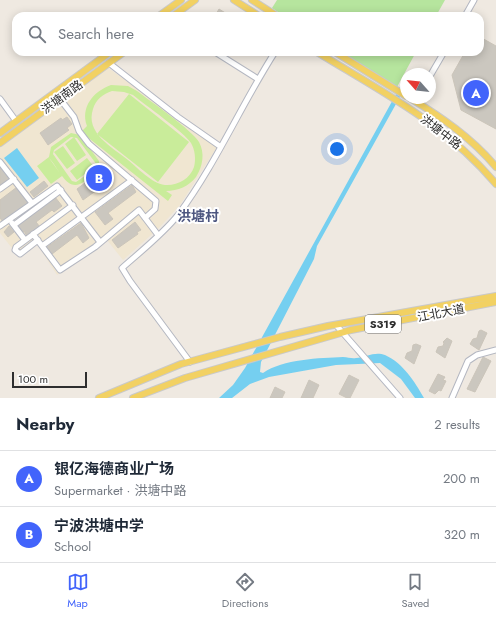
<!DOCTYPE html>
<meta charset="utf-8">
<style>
body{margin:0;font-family:Jost,"Noto Sans SC",sans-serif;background:#f2f2f3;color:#1f2937}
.compass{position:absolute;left:400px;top:68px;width:36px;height:36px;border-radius:50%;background:#fff;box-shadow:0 2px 10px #0003;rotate:297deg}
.scale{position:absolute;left:12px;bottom:10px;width:75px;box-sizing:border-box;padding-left:4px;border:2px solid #2e2e2e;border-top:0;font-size:11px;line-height:14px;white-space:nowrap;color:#2e2e2e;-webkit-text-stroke:3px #fff;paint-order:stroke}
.you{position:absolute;left:337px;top:149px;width:14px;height:14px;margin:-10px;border:3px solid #fff;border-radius:50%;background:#1a73e8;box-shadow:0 0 0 6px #1a73e833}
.badge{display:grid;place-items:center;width:26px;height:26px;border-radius:50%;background:#4264fb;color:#fff;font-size:13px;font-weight:700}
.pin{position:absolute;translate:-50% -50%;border:2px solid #fff;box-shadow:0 1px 4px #0006}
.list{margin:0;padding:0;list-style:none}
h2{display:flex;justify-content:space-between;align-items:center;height:52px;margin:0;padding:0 16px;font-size:17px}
h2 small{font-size:13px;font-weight:400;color:#747a83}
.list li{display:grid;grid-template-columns:26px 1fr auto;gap:12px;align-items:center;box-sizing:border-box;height:56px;padding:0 16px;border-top:1px solid #e0e1e3}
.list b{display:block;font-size:15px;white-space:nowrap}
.list p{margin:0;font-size:13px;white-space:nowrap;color:#747a83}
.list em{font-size:13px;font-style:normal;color:#747a83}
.icon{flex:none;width:22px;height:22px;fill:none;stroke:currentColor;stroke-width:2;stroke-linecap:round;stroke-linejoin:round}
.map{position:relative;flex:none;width:496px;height:398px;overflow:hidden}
.search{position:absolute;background:#fff;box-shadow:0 2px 10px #0003;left:12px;right:12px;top:12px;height:44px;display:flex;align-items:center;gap:10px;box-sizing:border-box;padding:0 14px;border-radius:12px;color:#747a83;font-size:15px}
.sheet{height:164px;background:#fff}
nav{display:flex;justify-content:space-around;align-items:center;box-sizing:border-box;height:56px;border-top:1px solid #e0e1e3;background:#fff;font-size:11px;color:#747a83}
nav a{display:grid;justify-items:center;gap:2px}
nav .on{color:#4264fb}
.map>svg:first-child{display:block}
</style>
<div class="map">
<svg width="496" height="398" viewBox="0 0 496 398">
<rect width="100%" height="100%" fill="#efe9e1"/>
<!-- education -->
<path fill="#f0e6d1" d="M107 67 217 147 180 205 159 228 123 260 107 240 57 275 37 244 19 257 0 233V147Z"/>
<!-- green -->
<path fill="#b6e59e" d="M277 0H445L436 16H284L272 8Z
M342 52H416L397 87Z"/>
<!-- pitch -->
<path fill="#c9ec9a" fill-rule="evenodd" d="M111 85 128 86 137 91C150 101 192 130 199 142 205 153 203 166 196 177 189 186 178 191 166 191L172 195 168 201 81 132 87 126C80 107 94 91 111 85ZM112 91 124 92 133 95C145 105 184 132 191 143 195 150 196 159 194 167 190 179 177 186 165 185 151 183 138 168 128 160 112 147 85 133 93 109 96 99 103 94 112 91Z
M129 94 189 142 158 182 97 134Z
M71 133 80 135 99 161V169C96 174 90 178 85 181 67 195 60 169 49 158L62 176 51 184 37 166 49 157 51 147ZM71 137 77 138 97 165 95 169 76 182 72 181 53 154 54 150Z
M74 137 86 155 77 161 65 144Z
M63 146 75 163 67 169 54 152Z
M87 158 94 167 77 180 70 171Z"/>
<!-- water -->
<path fill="#75cff0" d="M406 76V86L317 246 314 259 261 362 260 372 263 373C283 359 320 358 343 357 348 357 352 359 356 358 366 357 375 351 385 355 403 363 415 382 424 398H415L401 379 380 363 336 365 269 377 250 384 232 398H219L233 385 245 368Z
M17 148 39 178 27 187 4 158Z"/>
<!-- building -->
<path fill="#cbc7bf" stroke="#cbc5ba" d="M219 9 227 14 226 16H215Z
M480 37 496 46V129L461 110 452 75 465 52H480Z
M67 117 72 124 67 128 69 130 48 145 40 133 61 118 62 120Z
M0 165 10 179 0 187Z
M105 168 112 179 83 200 77 189Z
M44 181 48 186 34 197 30 192Z
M132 185 136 192 108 213 113 219 105 225 95 212Z
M17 187 29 203 3 222 0 218V200Z
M55 197 62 206 54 212 52 210 36 222 40 227 27 236 24 231 22 233 17 226Z
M135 222 141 230 137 232 138 234 118 248 112 240Z
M81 223 89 238 83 243 77 235 52 254 47 247Z
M9 226 14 232 8 237 4 232Z
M481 330 487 333 479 350 470 344 473 339 477 338 479 331Z
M447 338 452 341 445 358 436 352 438 347 443 346 444 343 443 342Z
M416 344 421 346 414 364 405 358 407 353 412 351 413 345Z
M483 357 491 361 475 392 467 389Z
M438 374 445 377 443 380 446 381 441 391 439 390 435 394 429 391Z
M349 375 359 380 350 398H347L339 394Z
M309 380 319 385 313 398H301Z
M275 387 285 392 282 398H270Z"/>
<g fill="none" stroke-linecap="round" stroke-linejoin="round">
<!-- minor casing -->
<g stroke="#b4b7c1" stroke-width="7">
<path id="minor" d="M465 16 474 0
M215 52 258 79
M109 63 178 117 221 147
M430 76 444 52
M0 99 16 121
M60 99 74 117 79 131 89 144 156 201 155 209 145 218
M0 162 32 203
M0 189 14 179
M12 223 25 240
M14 225 61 190
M0 226 57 186 100 242
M33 234 60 270 95 247 139 210 158 235
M38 240 20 254 15 250 16 247 73 205
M42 246 132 180
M336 325 400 398
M190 362 130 281 122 268C140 252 163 234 178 215 216 164 241 105 275 52
M452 398 468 361 477 355 496 350"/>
</g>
<!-- major casing -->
<g stroke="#c9c9c9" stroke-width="8">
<path id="major" d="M234 0 259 16
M252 0 277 16
M159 16 181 0
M173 16 195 0
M317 52C382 92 446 124 496 184
M335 52 406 96
M410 98C441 117 472 138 496 167
M0 133 110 52
M0 143 124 52
M99 398 181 364 280 337 328 326 496 296
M133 398 185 378 351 330 496 302"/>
</g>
<!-- minor -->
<use href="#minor" stroke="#fff" stroke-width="5"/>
<!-- major -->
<use href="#major" stroke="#f2d163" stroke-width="6"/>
</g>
<g text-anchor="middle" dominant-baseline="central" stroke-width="4" stroke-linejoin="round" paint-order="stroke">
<!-- shield labels -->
<rect fill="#fff" stroke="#6d6d6d" stroke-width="1" x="365" y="315" width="36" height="18" rx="3"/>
<g font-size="11" font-weight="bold" fill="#2e2e2e">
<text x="383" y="324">S319</text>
</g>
<!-- street labels -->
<g font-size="12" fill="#2e2e2e" stroke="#fff">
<text transform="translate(62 97) rotate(-36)">洪塘南路</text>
<text transform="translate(441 132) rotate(38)">洪塘中路</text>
<text transform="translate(441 313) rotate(-11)">江北大道</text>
</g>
<!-- quarter labels -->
<g font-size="14" font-weight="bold" fill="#4d5680" stroke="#fff">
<text x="198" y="216">洪塘村</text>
</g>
</g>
</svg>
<svg class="compass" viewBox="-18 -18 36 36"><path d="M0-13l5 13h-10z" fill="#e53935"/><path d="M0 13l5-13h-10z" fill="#747a83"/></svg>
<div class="scale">100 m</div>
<div class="you"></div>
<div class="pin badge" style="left:476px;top:93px">A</div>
<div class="pin badge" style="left:99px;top:178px">B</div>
<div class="search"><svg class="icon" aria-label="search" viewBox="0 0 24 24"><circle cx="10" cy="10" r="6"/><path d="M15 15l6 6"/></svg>Search here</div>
</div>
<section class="sheet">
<h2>Nearby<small>2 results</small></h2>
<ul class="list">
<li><span class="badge">A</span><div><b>银亿海德商业广场</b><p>Supermarket · 洪塘中路</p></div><em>200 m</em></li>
<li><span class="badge">B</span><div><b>宁波洪塘中学</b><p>School</p></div><em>320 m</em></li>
</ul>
</section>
<nav>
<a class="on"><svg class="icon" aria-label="map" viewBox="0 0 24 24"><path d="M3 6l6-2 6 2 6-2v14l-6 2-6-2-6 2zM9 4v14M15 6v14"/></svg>Map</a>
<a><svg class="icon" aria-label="directions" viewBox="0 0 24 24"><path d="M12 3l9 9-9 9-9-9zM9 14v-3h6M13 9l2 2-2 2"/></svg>Directions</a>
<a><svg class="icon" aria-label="saved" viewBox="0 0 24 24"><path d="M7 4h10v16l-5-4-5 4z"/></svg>Saved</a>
</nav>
